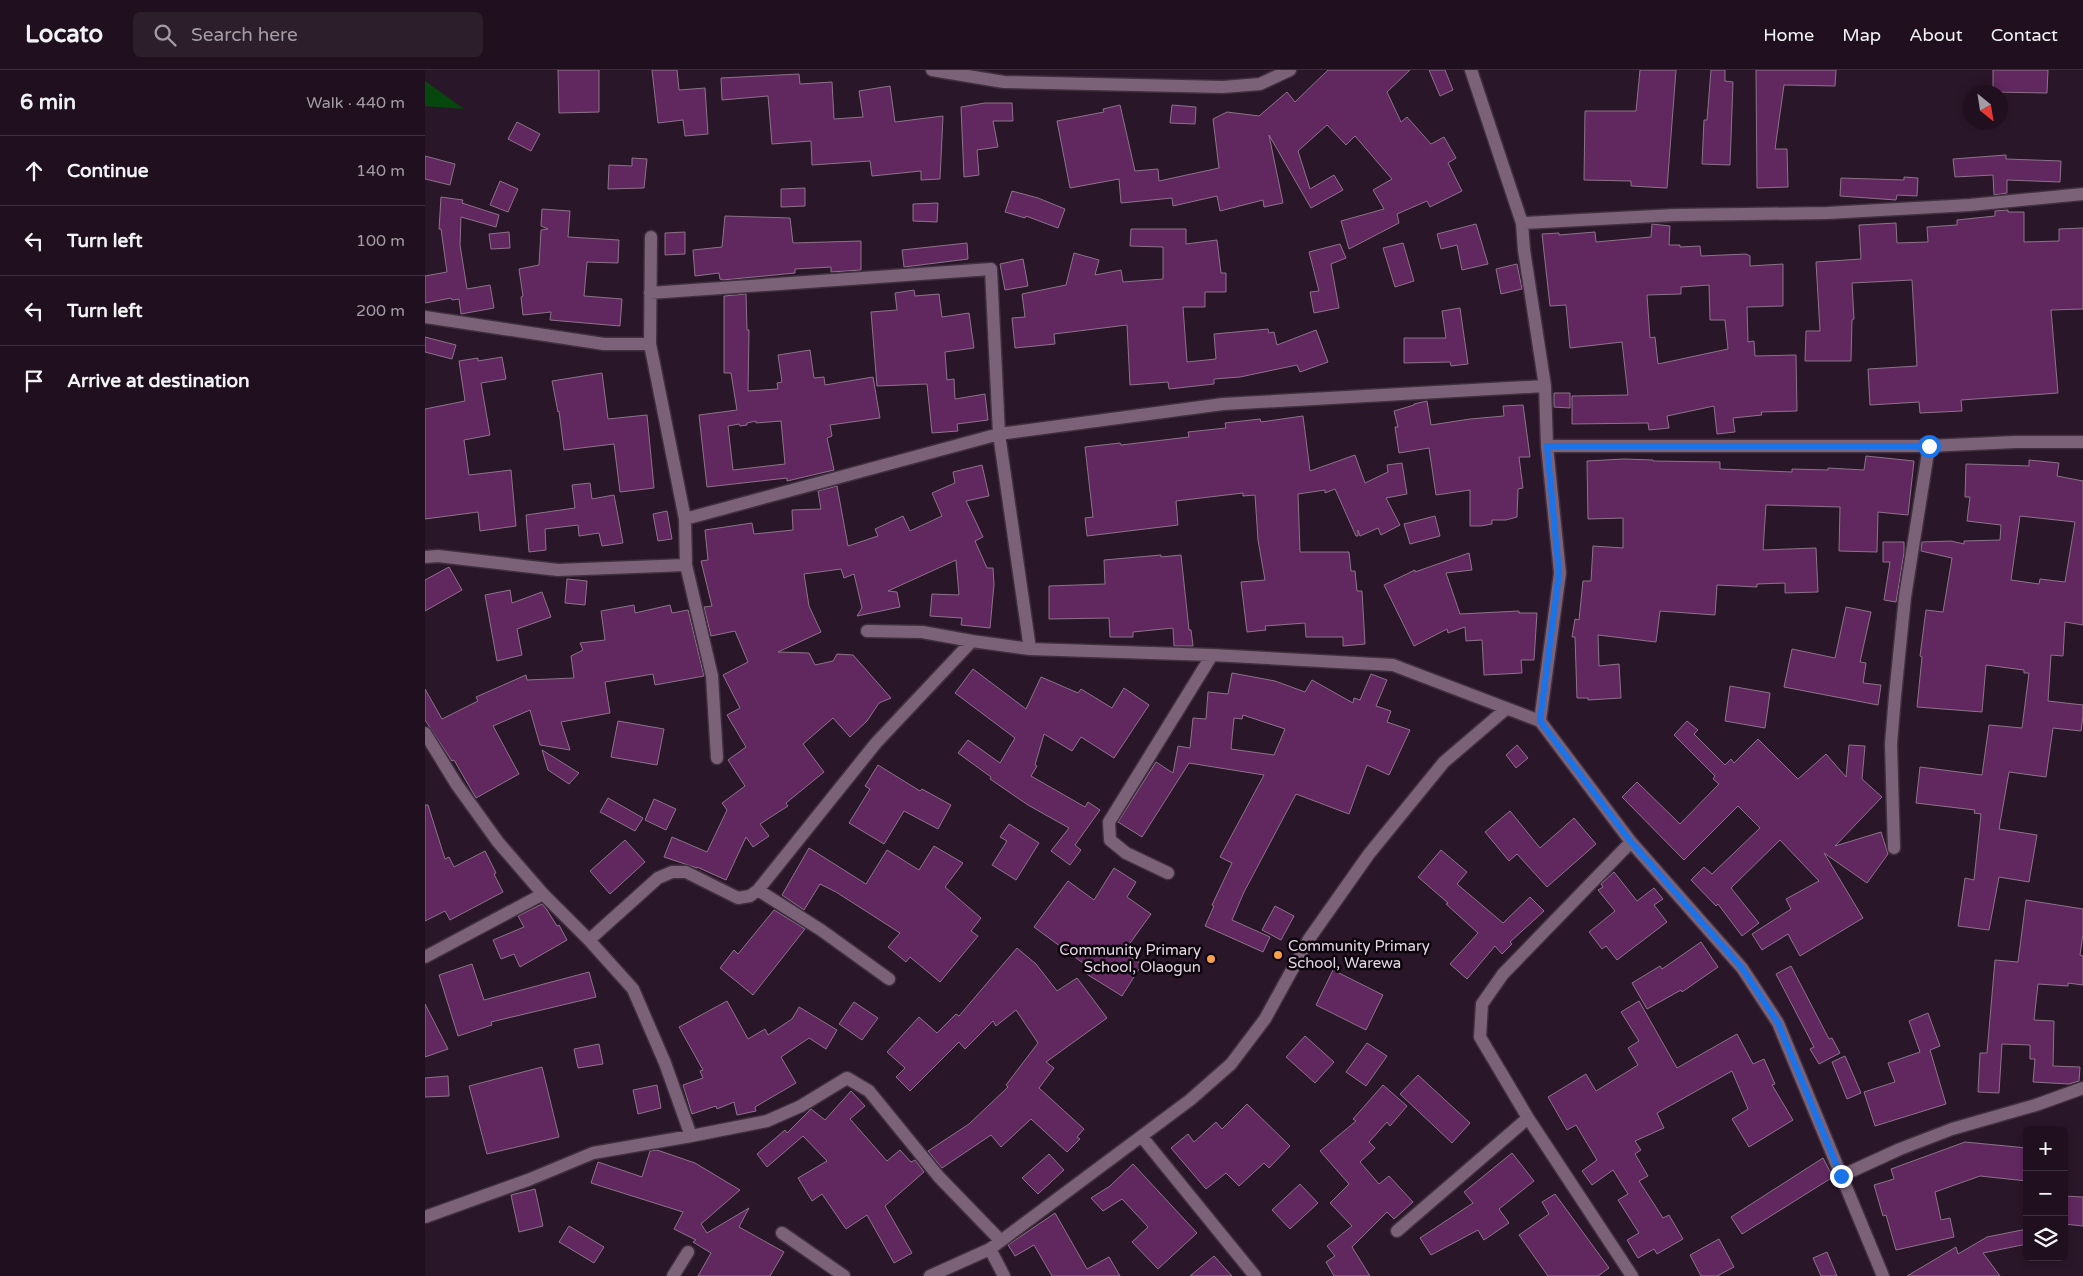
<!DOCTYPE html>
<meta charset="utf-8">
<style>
body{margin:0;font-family:"Varela Round",sans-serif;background:#2d1e2c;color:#f1f3f6}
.controls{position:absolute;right:15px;bottom:15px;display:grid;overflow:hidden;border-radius:8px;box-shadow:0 2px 8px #0003}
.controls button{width:45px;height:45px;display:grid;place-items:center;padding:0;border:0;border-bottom:1px solid #3d303d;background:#20101f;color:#f1f3f6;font:25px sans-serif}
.compass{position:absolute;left:1538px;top:15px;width:45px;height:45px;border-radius:50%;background:#20101f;box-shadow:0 2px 8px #0003;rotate:150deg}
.stop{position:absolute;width:15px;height:15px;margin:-11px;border:4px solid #1a73e8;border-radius:50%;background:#fff}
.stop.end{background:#1a73e8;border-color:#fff;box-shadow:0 1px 5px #0008}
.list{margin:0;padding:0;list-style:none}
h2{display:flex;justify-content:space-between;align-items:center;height:65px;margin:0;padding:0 20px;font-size:21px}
h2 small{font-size:16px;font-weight:400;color:#a29da4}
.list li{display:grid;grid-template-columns:32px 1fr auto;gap:15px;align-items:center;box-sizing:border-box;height:70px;padding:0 20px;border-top:1px solid #3d303d}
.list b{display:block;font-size:19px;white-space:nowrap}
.list em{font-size:16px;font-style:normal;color:#a29da4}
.icon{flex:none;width:28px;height:28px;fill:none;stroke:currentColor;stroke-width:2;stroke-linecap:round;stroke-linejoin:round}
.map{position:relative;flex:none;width:1658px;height:1206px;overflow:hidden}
header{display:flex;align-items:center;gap:30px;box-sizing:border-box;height:70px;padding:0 25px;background:#20101f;border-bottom:1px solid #3d303d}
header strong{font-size:24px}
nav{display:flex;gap:28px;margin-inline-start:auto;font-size:18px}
.search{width:350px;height:45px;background:#2d1e2c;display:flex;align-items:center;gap:12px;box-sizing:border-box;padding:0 18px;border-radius:8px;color:#a29da4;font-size:19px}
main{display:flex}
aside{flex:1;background:#20101f}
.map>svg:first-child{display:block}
</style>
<header>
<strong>Locato</strong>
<div class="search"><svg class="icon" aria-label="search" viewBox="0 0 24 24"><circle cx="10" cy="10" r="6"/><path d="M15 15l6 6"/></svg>Search here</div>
<nav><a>Home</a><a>Map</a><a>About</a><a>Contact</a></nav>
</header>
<main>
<aside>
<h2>6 min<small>Walk · 440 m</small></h2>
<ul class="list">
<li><svg class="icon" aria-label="ahead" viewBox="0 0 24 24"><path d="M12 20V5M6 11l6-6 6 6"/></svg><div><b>Continue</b></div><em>140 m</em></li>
<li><svg class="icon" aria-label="left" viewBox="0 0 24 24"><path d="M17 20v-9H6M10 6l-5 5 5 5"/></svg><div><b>Turn left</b></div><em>100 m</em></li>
<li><svg class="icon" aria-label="left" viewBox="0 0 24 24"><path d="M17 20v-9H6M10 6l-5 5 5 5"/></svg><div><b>Turn left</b></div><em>200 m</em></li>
<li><svg class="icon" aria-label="arrive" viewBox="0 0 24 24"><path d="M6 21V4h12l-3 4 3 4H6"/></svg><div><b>Arrive at destination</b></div></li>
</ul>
</aside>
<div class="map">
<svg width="1658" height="1206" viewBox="0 0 1658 1206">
<rect width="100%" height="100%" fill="#2a1629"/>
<!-- green -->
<path fill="#05470d" d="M0 11 39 39 0 36Z"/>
<!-- building -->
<path fill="#61285f" stroke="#8c7289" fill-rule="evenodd" d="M133 0H174V42L134 43Z
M227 0H252L254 20 280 18 283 64 260 66 258 50 233 53Z
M903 0H985L962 22 976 52 982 47 1006 74 1019 67 1031 88 1023 93 1037 121 1005 137 1002 131 972 144 974 153 924 179 916 151 959 139 948 120 967 109 930 66 921 75 902 55 873 81 885 119 909 105 918 120 886 138 844 65 858 133 839 137 838 130 795 141 792 126 748 136 747 128 696 133 694 109 645 118 632 51 679 42 678 39 695 35 710 101 733 99 734 111 794 98 788 49 802 42 834 46 862 22 870 32Z
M1004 0H1020L1028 20 1015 26Z
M1215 0H1251L1242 118 1206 116V111L1159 110 1160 41H1211Z
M1286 0H1300V11L1308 12 1305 95 1277 94 1279 50H1282Z
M1331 0H1411L1410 16 1359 15 1350 79H1362L1363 117 1332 118Z
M1568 0H1623L1622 23 1568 22Z
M374 4 375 14 407 12 409 49 438 47 434 21 465 16 470 52 518 46 515 109 496 110V101L447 106 445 91 387 95 386 71 347 74 343 26 297 30 296 8Z
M560 33H587L588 51H568L573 77 552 80 554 105 539 107 536 37Z
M747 35 771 37 770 54 745 53Z
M92 52 115 64 106 81 83 69Z
M1581 85V89L1636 91 1635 112 1582 110V123L1569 125 1568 105 1530 107 1528 89Z
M0 86 30 94 25 115 0 109Z
M207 88 222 89 219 118 183 119 184 95 207 96Z
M1479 107 1493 108 1492 126 1472 125 1471 130 1415 126 1416 108 1479 110Z
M75 111 93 119 83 142 65 135Z
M380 118V136L356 137V119Z
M587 121 613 128 640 139 633 158 601 146 600 148 580 142Z
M16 127 38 130 37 133 74 145 71 157 36 147 35 175 42 219 65 215 69 238 36 244 34 229 27 230 26 228 0 233V206L22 202 16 159H14Z
M513 133 512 152 488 151V134Z
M117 139 145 141 143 167 194 170 193 193 162 192 159 226 197 229 195 256 125 250 126 242 98 245 96 227 98 226 94 199 114 195 116 160 123 159 116 156Z
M1583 140V142H1599V172L1634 171V159L1658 158V239L1626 240 1633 323 1536 330 1537 341 1495 343 1494 332 1445 335 1443 299 1492 296 1487 210 1427 213 1429 249 1427 250 1426 291H1380L1381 261H1395L1391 192 1436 189 1434 155 1471 153 1472 173 1503 172 1502 157 1532 155V150L1570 146V141Z
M300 146 365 148 368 173 436 171V200L406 202V197L370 199V203L298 210 295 209 294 203 270 206 268 180 297 177Z
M1051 154 1063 194 1037 200 1032 175 1016 179 1012 164Z
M1227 154 1245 156 1244 175H1255V177L1275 176 1276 186 1321 184 1325 186V196L1358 194V236L1322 237 1323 272 1329 271 1330 286 1371 285 1372 341 1336 342 1337 345 1308 348 1310 362 1292 364 1289 336 1242 346 1244 358 1224 360 1223 353 1147 354V326L1203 325 1197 272 1145 278 1141 235 1125 236 1117 164 1134 163V165L1170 162 1171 172 1226 167ZM1284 215 1285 250H1300L1303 279 1233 294 1230 267 1225 268 1222 225 1256 224V217Z
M706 159H761V174L792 170 796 203H801V222H780V237H758L762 292 791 289 789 264 843 259 844 263 849 262 852 275 891 260 903 292 875 302 872 295 815 307 789 309V314L744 319 743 312 705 315 702 255 629 264 630 274 590 278 587 248 600 247 597 224 641 215 649 183 674 190 670 205 696 200 698 212 738 209V177L705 176Z
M84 162 85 178 66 179 64 164Z
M260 162V184L240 185V163Z
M542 173 543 189 479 197 477 180Z
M978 173 989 211 970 217 958 178Z
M915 174 921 188 906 194 914 238 889 243 885 222 894 221 884 182Z
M598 189 603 216 580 220 575 194Z
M1092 194 1097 219 1076 224 1071 199Z
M489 220 490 226 514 224 517 247 544 243 549 278 520 282 522 310 529 309 530 329 560 324 563 350 532 354 533 361 507 363 502 314 452 316 446 242 472 240 470 223Z
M321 224 322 260H324L323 321 353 319 352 313 357 312 353 285 385 280 389 308 399 307 400 315 448 307 455 348 405 355 407 366 402 368 409 400 362 411V408L282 417 274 345 312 340 306 303H299V226ZM331 351V353L356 351 360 394 308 400 303 356 314 354 315 356 322 355V353Z
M1035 238 1043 294 1026 296 1025 292 979 293V268H1021L1017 241Z
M0 267 31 275 27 289 0 282Z
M77 287 81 309 56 313 65 365 39 370 44 405 86 400 91 456 55 461 53 442 0 449V339L40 331 34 291 53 288V291Z
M177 303 183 349 222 345 229 418 195 422 189 374 139 380 134 341 133 342 127 311Z
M1129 323H1145V338L1129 337Z
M1002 331 1006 355 1045 349 1079 346 1078 336 1098 335 1105 387H1094L1098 418 1093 419 1092 447 1081 450H1067V454L1056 456H1045V420L1011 425 1004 378 974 383 970 357H973L969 341 989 335V334Z
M878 346 885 401 930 385 940 413 963 402 962 395 977 393 982 424 961 428 975 455 956 465 953 458 935 466 933 460V466H931L910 419 900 423V420L873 424 875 482H924L926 501H930L932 521H937L940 574 918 576V567H881L880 553 840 556 841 560 822 562 816 512 840 510 833 470 830 425 818 426V423L751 431 753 455 662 466 660 448 668 447 660 377 695 373 696 375 764 367 763 362 801 358 800 353 835 349 836 352Z
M1441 386 1489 391 1483 445 1453 442 1452 482 1414 481 1415 437 1341 435 1338 480 1391 478 1393 522 1360 523V513L1332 514V517L1292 515 1290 545 1235 541 1231 572 1173 565 1174 596 1194 594 1196 628 1163 630V628H1152L1150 567H1147L1150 549 1154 550 1158 511H1166L1168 476 1198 478V448L1163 449 1162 391 1199 389 1228 390V391L1295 392V399L1367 402V399L1403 400V398L1439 400Z
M1604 390 1634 393 1632 406 1658 411V555L1640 552 1638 586 1626 585 1623 631 1658 635V646L1656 661 1628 658 1621 707 1584 702 1574 759 1612 765 1604 812 1574 807 1564 860 1533 856 1540 808 1549 810 1556 744 1549 743 1550 740 1491 733 1495 697 1557 705 1564 655 1597 658 1604 603H1599V600L1561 595 1557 642 1492 637 1497 587 1495 586 1501 540 1518 542 1527 488 1496 481 1497 472 1526 471 1539 474V471L1575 470 1576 455 1542 451 1545 427H1540L1541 394 1604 396ZM1595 446 1650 452 1640 512 1615 509 1614 514 1586 510Z
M557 395 564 426 541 431 558 467 550 471 562 498H568L569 514 565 558 536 555 537 548 505 546 507 524 534 525 531 490 463 521 472 522 475 537 432 546 437 538 429 504 419 508 416 499 379 504 384 536 396 562 353 582 384 583 390 595 408 591 412 584 428 585 466 628 454 633 442 651 425 667 408 648 378 674 399 702 361 733 363 736 335 754 344 766 328 777 321 767 301 810 272 797V798L239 787 247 767 282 782 302 740 297 733 320 716 303 690 321 677 302 645 315 638 298 605 323 592 310 561 286 566 279 537 287 536 276 491 283 490 280 460 327 453 329 464 368 460 367 440 396 439 393 421 412 416 423 476 453 466 450 459 478 446 485 461 517 446 507 423 530 413 528 402Z
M165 413 167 429 189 425 198 473 177 476 174 463 154 466 153 455 120 459 121 480 104 482 101 445 150 438 147 415Z
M242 441 247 469 233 471 228 444Z
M1010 446 1015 466 985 474 979 454Z
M1458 472H1479V483L1471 532 1459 530 1465 492H1458Z
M1044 483 1047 500 1021 503 1035 544 1094 541V543H1112L1109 590H1096L1097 603 1059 605 1057 570 1041 571 1040 557 1023 563 1022 559 989 576 959 515 990 500V502Z
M736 485V487L756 485 764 560H766L768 576H749L748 558 708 562V567H685L684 548 624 549V516L680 514 679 490Z
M24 497 37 520 0 541V510Z
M142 509 162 511 160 535 140 533Z
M85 520 87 533 117 522 126 547 92 559 97 585 72 591 60 525Z
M209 535 210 543 245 535 247 543 263 540 279 606 230 615 228 604 180 612 185 643 136 652 145 680 115 675 105 640 68 656 94 704 51 728 29 690 27 691 0 650V619L17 649 53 631 51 627 101 605 102 610 149 608 146 586 158 580 155 573 180 570 176 541Z
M1421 537 1446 542 1435 592 1441 593 1438 613 1456 615 1453 635 1359 617 1367 579 1410 588Z
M548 599 601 639 616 607 653 623 656 619 687 638 699 618 724 635 689 688 656 667 647 681 619 664 610 695 612 696 606 706 660 737 663 732 675 740 650 775 656 780 645 795 626 781 644 758 603 735 565 709 566 707 533 683 543 670 575 693 590 668 530 623Z
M807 603 850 611 880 622 887 610 928 633 929 628 935 630 946 604 962 610 951 636 966 641 962 652 985 660 964 705 942 695 924 744 871 724 819 822 807 850 845 867 838 882 780 856 789 836 787 835 807 793 795 787 839 705 764 693 717 767 693 752 731 692 748 703 753 676 765 678 768 648 781 649 783 622 803 624ZM818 645 860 659 849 685 806 679 809 648 817 649Z
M1305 616 1345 623 1340 658 1300 651Z
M193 651 239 659 232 695 186 687Z
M1262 651 1273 660 1269 664 1300 695 1306 689 1309 693 1333 669 1373 709 1401 684 1421 707 1424 675 1440 676 1437 709 1457 727 1410 776 1456 762 1463 784 1442 813 1399 783 1438 848 1375 886 1363 864 1337 880 1327 864 1366 839 1361 829 1394 811 1355 770 1306 818 1334 853 1317 866 1293 834 1291 836 1266 810 1279 797 1287 804 1335 758 1313 736 1259 790 1197 727 1212 712 1255 754 1294 714 1288 709 1290 706 1249 665Z
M1092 675 1103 688 1091 698 1081 685Z
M117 680 154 703 144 714 123 700Z
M453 695 495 721 497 719 526 735 513 759 479 741 459 774 424 753 445 719 440 716Z
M183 728 218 748 210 761 175 742Z
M229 729 251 739 241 760 220 750Z
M0 735H3L20 789 24 787 29 797 60 781 71 803 69 804 78 822 25 850 20 841 0 851Z
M1085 741 1115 778 1149 748 1171 774 1122 817 1092 784 1084 791 1060 762Z
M584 754 614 773 591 810 567 795 582 771 575 767Z
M200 770 220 792 185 824 165 801Z
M509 776 538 793 520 817 556 848 546 861 553 866 515 912 485 887 481 892 463 877 475 863 411 822 395 814 379 840 357 825 384 778 441 814 462 780 494 800Z
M1016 780 1042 802 1032 814 1078 853 1105 827 1119 841 1085 872 1087 874 1077 884 1070 876 1042 909 1025 894 1053 863 1021 834 1023 833 993 807Z
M689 798 711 812 702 827 726 844 698 883 717 894 697 926 660 903 666 899 609 857 643 811 669 830Z
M1189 802 1212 831 1229 818 1238 829 1229 835 1242 852 1192 890 1181 876 1177 879 1164 862 1190 841 1173 820 1178 817 1176 814Z
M1601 830 1658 839V864L1655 885 1658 886V915L1643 913V916L1613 914 1609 950 1629 951 1628 996 1655 997 1654 1011 1644 1014 1608 1012 1610 989H1605V975L1577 974 1574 1023 1553 1022 1555 983H1562L1570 890 1593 892Z
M117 834 122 840 132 856 134 855 142 870 95 897 89 884 76 889 68 870 99 857 93 846Z
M850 836 869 846 856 870 837 860Z
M349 840 380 859 328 925 295 898 309 880 313 884Z
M1276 872 1293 897 1257 922 1256 920 1222 939 1207 913 1235 896 1237 899Z
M592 878 611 894 632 921 652 908 682 948 621 992 629 998 614 1018 659 1059 652 1067 655 1069 642 1082 606 1049 576 1077 566 1065 517 1098 503 1081 544 1054 583 1017 581 1015 613 973 591 940 571 956 568 951 540 979 534 972 485 1021 471 1007 480 998 462 982 494 947 512 963 531 944 534 946Z
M47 894 59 930 164 902 171 927 66 952 67 955 33 966 14 905Z
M1366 896 1404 969 1407 968 1415 983 1394 994 1385 979 1389 977 1351 904Z
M908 900 958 925 941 960 891 935Z
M302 931 323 969 340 959 343 965 367 949 374 937 412 960 401 979 384 968 356 987 371 1013 330 1037 331 1041 312 1045 309 1032 292 1039 291 1036 267 1044 258 1015 278 1008 275 1001 278 1000 254 957Z
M1214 931 1252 998 1312 964 1328 994 1339 989 1350 1014 1347 1015 1368 1050 1324 1077 1307 1049 1323 1039 1307 1001 1232 1043 1239 1058 1210 1071 1216 1080 1210 1084 1223 1106 1214 1111 1238 1148 1244 1145 1258 1169 1232 1184 1229 1179 1213 1188 1202 1170 1214 1163 1193 1130 1203 1124 1188 1100 1167 1115 1157 1101 1172 1090 1151 1055 1142 1060 1123 1027 1161 1004 1171 1021 1213 995 1203 978 1214 971 1196 942Z
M429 932 453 948 437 970 414 954Z
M0 934 23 979 0 987Z
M1503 943 1515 976 1505 980 1521 1034 1450 1056 1439 1022 1470 1012 1463 993 1495 982 1484 951Z
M880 966 909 992 890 1013 861 987Z
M942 973 962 986 941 1016 921 1002Z
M174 974 178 994 153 998 149 979Z
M1420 986 1436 1023 1422 1029 1407 992Z
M117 997 134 1067 62 1084 44 1016Z
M993 1005 1045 1053 1027 1073 975 1024Z
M23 1006 24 1026 0 1027V1008Z
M232 1015 236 1038 213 1044 208 1020Z
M958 1015 982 1036 965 1056 962 1052 944 1072 950 1078 935 1092 954 1114 964 1106 988 1132 969 1149 962 1142 927 1177 945 1206H909L901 1192 910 1186 902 1176 927 1156 905 1133 924 1114 895 1081 931 1051 928 1049Z
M426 1021 440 1036 425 1049 462 1091 475 1080 486 1092 490 1090 499 1102 460 1136 487 1183 469 1193 442 1145 421 1159 397 1124 387 1131 373 1108 402 1091 378 1066 342 1097 332 1084 360 1060 362 1063 386 1039 400 1050Z
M822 1034 865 1076 844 1098 839 1093 814 1116 801 1103 781 1119 746 1078 763 1064 769 1072 791 1052 797 1059Z
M1540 1072 1602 1078V1111L1555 1106 1510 1122 1516 1150 1525 1148 1529 1167 1471 1180 1461 1145 1458 1146 1449 1115 1469 1109 1466 1099Z
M232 1080 270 1093 315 1120 276 1154 282 1163 324 1138 314 1157 359 1182 345 1206H273L286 1183 268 1172 271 1170 249 1159 258 1142 166 1113 173 1092 217 1107 225 1081Z
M1087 1083 1109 1111 1074 1139 1084 1153 1059 1170 1053 1160 1006 1185 995 1168 1048 1133 1039 1122Z
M624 1084 639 1100 613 1124 597 1108Z
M1398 1088 1408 1107 1317 1164 1306 1147Z
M708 1094 772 1163 733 1199 707 1172 723 1157 697 1129 678 1141 666 1128 685 1116Z
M875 1114 893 1133 865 1159 847 1140Z
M110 1119 118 1156 94 1162 86 1125Z
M1130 1124 1184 1198 1173 1206H1123L1094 1165 1124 1144 1117 1132Z
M1639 1126 1658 1127V1156L1639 1154Z
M630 1143 662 1199 684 1187 695 1206H627L609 1175 590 1186 583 1175Z
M144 1156 179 1177 169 1193 134 1172Z
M1602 1159V1174L1558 1183 1575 1206H1482L1531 1177 1533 1184 1562 1167Z
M1294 1169 1309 1197 1292 1206H1276L1265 1185Z
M1402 1182 1412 1206H1396L1388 1188Z
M789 1186 807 1206H765Z"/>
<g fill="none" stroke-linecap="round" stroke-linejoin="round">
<!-- minor casing -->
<g stroke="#40303f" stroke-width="15">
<path id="minor" d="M507 0 579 12 798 17 835 14 865 0
M1046 0 1097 153 1099 180 1120 316 1122 376 1135 503 1115 651 1206 772 1317 898 1353 953 1458 1206
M1097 153 1249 145 1402 143 1545 135 1658 124
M226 167 225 274 260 449
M225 223 566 199 574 364 605 579
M0 247 179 274H225
M1122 376H1504L1590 372H1658
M0 487 13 486 133 500 261 495 260 449 574 364 798 334 1120 316
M261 495 287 606 292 688
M442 561 497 562 547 571 605 579 787 585 968 595 1115 651
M0 663 32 715 73 772 118 824 164 870 208 919 240 993 266 1066
M1206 772 1078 904 1057 934 1055 967 1103 1048 1207 1206
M1469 778 1466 674 1470 626 1480 527 1504 376
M743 803 701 783 685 770 684 752 787 585
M333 820 396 860 464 909
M164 870 233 808 247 802H261L313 828 325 826 333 820 451 673 547 571
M0 887 118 824
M717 1067 830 1206
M1416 1106 1475 1079 1527 1059 1611 1035 1658 1018
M0 1147 103 1110 168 1083 266 1066 342 1051 376 1036 422 1008 444 1021 514 1107 575 1170
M972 1161 1103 1048
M357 1163 419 1206
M565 1179 579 1206
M248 1206 263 1182
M505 1206 565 1179 765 1030 806 994 840 949 884 869 944 784 1019 692 1081 639"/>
</g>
<!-- minor -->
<use href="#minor" stroke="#7b6279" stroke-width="12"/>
</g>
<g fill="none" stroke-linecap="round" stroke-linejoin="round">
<!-- route -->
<path stroke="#1a73e8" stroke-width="6" d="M1416 1106 1353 953 1317 898 1206 772 1115 651 1134 503 1122 376H1504"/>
</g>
<!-- markers -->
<g fill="#f8a04b" stroke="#0d050d" stroke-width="2">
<circle cx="853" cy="885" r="5"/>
<circle cx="786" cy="889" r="5"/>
</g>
<g text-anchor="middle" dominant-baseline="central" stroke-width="5" stroke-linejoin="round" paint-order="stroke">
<!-- poi labels -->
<g font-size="15" fill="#e3d5e1" stroke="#0d050d" text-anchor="start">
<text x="863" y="876">Community Primary<tspan x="863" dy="17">School, Warewa</tspan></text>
<text x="776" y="880" text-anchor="end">Community Primary<tspan x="776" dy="17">School, Olaogun</tspan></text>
</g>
</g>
</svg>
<div class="controls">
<button>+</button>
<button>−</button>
<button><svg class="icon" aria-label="layers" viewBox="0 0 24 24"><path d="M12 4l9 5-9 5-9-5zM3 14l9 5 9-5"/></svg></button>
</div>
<svg class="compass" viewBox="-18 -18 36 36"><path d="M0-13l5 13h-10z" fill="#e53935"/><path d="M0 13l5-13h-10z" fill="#a29da4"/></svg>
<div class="stop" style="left:1504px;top:376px"></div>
<div class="stop end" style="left:1416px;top:1106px"></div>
</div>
</main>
